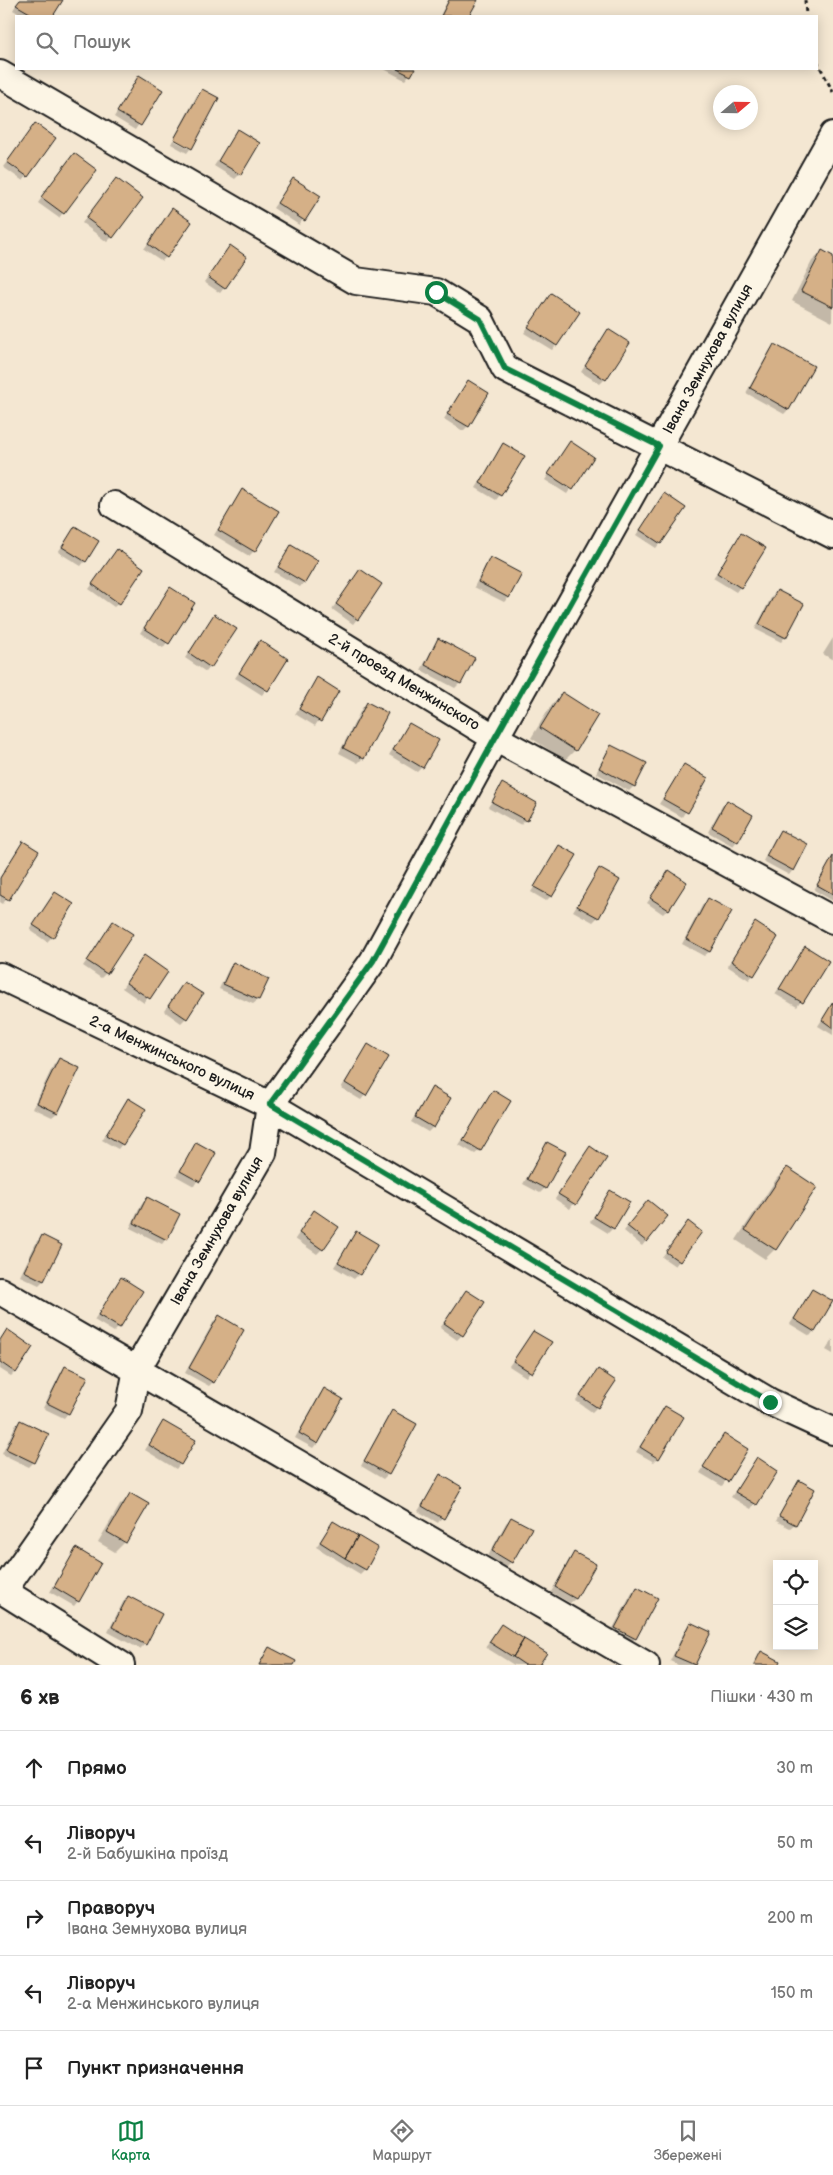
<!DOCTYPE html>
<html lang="uk">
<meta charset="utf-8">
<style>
body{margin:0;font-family:"Balsamiq Sans",sans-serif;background:#f2f2f2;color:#222}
.controls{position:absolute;right:15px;bottom:15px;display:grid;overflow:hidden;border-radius:0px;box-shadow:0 2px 12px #0003}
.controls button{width:45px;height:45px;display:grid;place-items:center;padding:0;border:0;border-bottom:1px solid #e0e0e0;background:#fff;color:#222;font:25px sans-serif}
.compass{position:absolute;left:713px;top:85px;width:45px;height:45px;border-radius:50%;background:#fff;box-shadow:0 2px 12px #0003;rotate:70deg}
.stop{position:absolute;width:15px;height:15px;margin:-11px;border:4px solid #0b8043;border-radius:50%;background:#fff}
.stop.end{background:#0b8043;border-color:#fff;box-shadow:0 1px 5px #0008}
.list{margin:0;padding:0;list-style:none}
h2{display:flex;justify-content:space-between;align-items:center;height:65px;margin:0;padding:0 20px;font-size:21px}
h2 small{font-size:16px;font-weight:400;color:#767676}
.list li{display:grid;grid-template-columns:32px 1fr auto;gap:15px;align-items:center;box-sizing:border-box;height:75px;padding:0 20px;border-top:1px solid #e0e0e0}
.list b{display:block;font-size:19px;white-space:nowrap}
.list p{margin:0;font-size:16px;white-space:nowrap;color:#767676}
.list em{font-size:16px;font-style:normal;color:#767676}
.icon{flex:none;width:28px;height:28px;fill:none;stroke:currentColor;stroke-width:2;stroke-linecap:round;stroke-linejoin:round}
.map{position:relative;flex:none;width:833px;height:1665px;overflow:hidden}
.search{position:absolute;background:#fff;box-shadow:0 2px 12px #0003;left:15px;right:15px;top:15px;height:55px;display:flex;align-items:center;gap:12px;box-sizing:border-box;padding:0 18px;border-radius:0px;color:#767676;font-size:19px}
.sheet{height:440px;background:#fff}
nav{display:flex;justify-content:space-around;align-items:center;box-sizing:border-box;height:70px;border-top:1px solid #e0e0e0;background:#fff;font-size:14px;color:#767676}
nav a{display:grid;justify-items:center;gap:2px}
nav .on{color:#0b8043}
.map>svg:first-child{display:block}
</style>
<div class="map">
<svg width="833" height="1665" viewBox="0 0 833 1665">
<rect width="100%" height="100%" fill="#f4e7d2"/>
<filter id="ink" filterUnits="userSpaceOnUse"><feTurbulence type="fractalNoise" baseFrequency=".02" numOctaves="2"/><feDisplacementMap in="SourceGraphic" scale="10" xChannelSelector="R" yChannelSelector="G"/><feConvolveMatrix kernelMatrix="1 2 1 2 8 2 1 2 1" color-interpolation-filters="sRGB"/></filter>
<g filter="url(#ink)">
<!-- shadow -->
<path fill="#0003" d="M19 0H61L52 16H23L13 10Z
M448 0H477L468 16H440Z
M384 69H414L405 80Z
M139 77 161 90 135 130 114 117Z
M202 90 192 147 174 138 197 95Z
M35 125 27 176 23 181 3 167Z
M238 131 240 174 235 179 214 166Z
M173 140 190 149 187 153 171 144Z
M69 159 95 170 59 218 38 203Z
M293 180 319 196 299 225 273 208Z
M112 184V237L107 242 82 223Z
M168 215 166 257 162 261 144 249Z
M230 247 224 288 220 293 204 282Z
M822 252 833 257 832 322 792 301 812 261Z
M551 294 556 345 552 350 524 333Z
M608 331 605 379 600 384 581 372Z
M774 346 788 410 784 414 746 393 770 350Z
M468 381V426L463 431 444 419Z
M570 443 592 457 567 494 545 480Z
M503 445 500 495 496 500 476 488Z
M242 491 254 551 249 556 214 535Z
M664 495 660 543 656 548 636 535Z
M75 528 85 561 81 566 58 552Z
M742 535 740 587 736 592 713 578Z
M291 547 304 582 300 587 274 572Z
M117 551 119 603 114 607 89 589Z
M491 559 508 598 504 602 474 587 486 564Z
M360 570 357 619 353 624 332 609Z
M170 588 194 604 163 648 140 633Z
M777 591 785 637 781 642 755 629 772 596Z
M214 616 210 667 206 672 185 658Z
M833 638V660L823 654Z
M439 640 473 658 460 683 455 688 421 670 434 645Z
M260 642 287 659 262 695 235 678Z
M318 679 338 691 315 726 295 714Z
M562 694 575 750 565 760 531 738 552 704Z
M367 703 363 758 358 763 339 753 362 708Z
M409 724 422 767 417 772 389 755Z
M611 746 634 786 629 791 596 773 607 751Z
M684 765 706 778 682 817 659 804Z
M503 785 536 803 521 825 488 807Z
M727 801 737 841 733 846 708 832 722 806Z
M780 831 793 870 789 875 763 861 776 836Z
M23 843 37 851 3 904 0 902V877Z
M560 846 551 896 546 901 531 892Z
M833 856V901L814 890Z
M599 870 598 917 593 922 573 911Z
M669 872 668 909 663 914 647 903Z
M55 893 52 937 47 942 30 930Z
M708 900 730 912 709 952 704 956 682 944 703 904Z
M113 923 106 973 101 978 83 966Z
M756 924 753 975 749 980 727 966Z
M805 948 827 961 797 1007 775 994Z
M144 957 166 972 144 1003 122 988Z
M233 964 268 979 258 1000 253 1004 219 989 229 968Z
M185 983 186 1018 181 1023 164 1011Z
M833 1002V1035L818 1026Z
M368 1045 365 1095 361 1100 341 1088Z
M59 1059 78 1068 57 1113 52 1117 33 1108 54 1064Z
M432 1088 433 1127 428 1132 411 1122Z
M493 1092 480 1150 475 1154 459 1145Z
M128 1100 122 1144 118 1149 102 1140Z
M196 1144 214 1154 194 1186 176 1176Z
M548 1144 545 1188 540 1193 523 1184 543 1149Z
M590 1148 605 1158 570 1209 555 1199Z
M787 1169 815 1188 775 1249 765 1259 736 1240 777 1178Z
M610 1192 613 1228 608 1233 590 1222Z
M147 1198 166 1239 162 1244 130 1228 142 1203Z
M644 1206 646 1241 642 1246 624 1231Z
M310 1217 322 1249 317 1254 295 1239Z
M688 1223 679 1261 675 1266 662 1257Z
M356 1232 359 1274 354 1279 334 1267Z
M42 1237 43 1281 39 1285 20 1276 37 1241Z
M121 1279 119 1327 114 1332 94 1320Z
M812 1291 814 1331 810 1336 790 1324Z
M466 1292 462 1335 457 1340 440 1328Z
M219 1317 213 1382 209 1386 185 1373 214 1321Z
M7 1331 15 1372 11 1376 0 1369V1340Z
M533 1332 550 1343 526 1377 509 1366Z
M833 1339V1354L826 1350Z
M65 1367 68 1413 64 1418 43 1408 61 1372Z
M598 1370 597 1407 592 1412 576 1401Z
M324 1390 317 1443 313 1448 295 1438 320 1394Z
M665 1407 658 1458 654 1462 636 1452Z
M392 1412 388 1474 383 1479 361 1466 388 1416Z
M20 1421 47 1434 34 1462 29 1467 2 1454 15 1426Z
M163 1422 180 1464 176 1469 145 1450Z
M724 1436 747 1449 722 1486 700 1473Z
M757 1459 777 1471 751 1509 731 1497Z
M440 1476 461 1488 438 1523 418 1511Z
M799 1482 795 1524 790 1528 776 1521 795 1486Z
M130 1495 125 1542 115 1552 98 1542 120 1505Z
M511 1518V1562L506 1567 488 1556 506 1523Z
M333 1523 365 1569 360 1574 316 1547Z
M77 1550 78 1601 74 1606 50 1592 72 1555Z
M575 1553 594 1564 575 1599 570 1603 551 1592 570 1558Z
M637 1588 635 1638 631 1643 611 1632 632 1593Z
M128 1598 145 1644 140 1649 108 1632 123 1602Z
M690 1624 709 1633 694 1665H678L670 1661 686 1628Z
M501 1625 538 1665H514L485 1647Z
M269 1648 292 1665H258Z"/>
<!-- building -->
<path fill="#d5b087" stroke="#1c1c1c" d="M20 0H63L53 16H35L16 5Z
M449 0H478L469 16H441Z
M397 69H415L411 76Z
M139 75 163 90 141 126 117 112Z
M202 89 219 98 192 149 174 139Z
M35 123 56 138 28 177 7 162Z
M237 129 260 143 241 175 218 161Z
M74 153 97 170 64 214 41 197Z
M116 178 143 198 113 238 86 218Z
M293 178 321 196 305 221 277 203Z
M172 208 192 222 167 258 148 244Z
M230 245 247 257 225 289 208 277Z
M822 250 833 256V307L801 291Z
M551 293 580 312 557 346 528 327Z
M608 329 630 343 606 380 585 366Z
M774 344 814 366 789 410 750 388Z
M468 380 489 393 469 427 447 414Z
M570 441 594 457 573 490 548 474Z
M503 443 525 456 501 496 480 483Z
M242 489 279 511 255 552 218 530Z
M664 493 686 508 661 544 640 530Z
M75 526 99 541 86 562 62 547Z
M741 533 766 548 741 588 717 573Z
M291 545 318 561 305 583 278 567Z
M117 549 144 568 120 604 92 584Z
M490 557 522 574 509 598 478 582Z
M360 569 382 584 358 620 336 604Z
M170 587 195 603 169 644 144 628Z
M777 590 804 604 786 638 759 624Z
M214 614 237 629 211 668 189 653Z
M438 638 475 658 461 684 425 665Z
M260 640 288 659 268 691 239 673Z
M317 677 339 691 321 722 299 709Z
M562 692 598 715 576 751 540 728Z
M367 702 388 713 364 759 343 748Z
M409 723 439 740 423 768 393 750Z
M611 745 647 763 635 787 599 768Z
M684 764 708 778 688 813 663 799Z
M502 783 537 803 527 821 492 802Z
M727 800 753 815 738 842 712 827Z
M780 830 808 844 794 871 766 856Z
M23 841 39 851 9 900 0 895V878Z
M559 845 577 855 552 897 534 887Z
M833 856V894L817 885Z
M599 868 620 880 599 918 577 906Z
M669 870 687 882 669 910 650 898Z
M55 892 74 904 53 938 33 925Z
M708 898 732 911 710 952 686 939Z
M113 921 133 934 107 974 87 961Z
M755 922 778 937 754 976 731 961Z
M805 946 829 961 803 1003 779 989Z
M144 955 168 972 150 999 126 983Z
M233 962 269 979 259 1000 223 984Z
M184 982 203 994 187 1019 168 1006Z
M833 1002V1028L822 1020Z
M368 1044 389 1057 366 1096 345 1083Z
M59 1058 80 1068 58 1113 37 1103Z
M432 1087 451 1098 434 1128 415 1117Z
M493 1090 511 1101 481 1151 463 1140Z
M128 1098 146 1109 123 1145 106 1135Z
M196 1142 216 1153 200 1182 180 1171Z
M547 1142 566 1152 546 1189 527 1179Z
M590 1146 607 1158 576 1205 558 1194Z
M787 1167 817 1187 776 1250 745 1230Z
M610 1190 630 1202 614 1229 594 1217Z
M147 1197 180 1214 167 1240 134 1223Z
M648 1200 668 1216 647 1242 627 1226Z
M314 1210 339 1227 323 1250 299 1233Z
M688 1221 702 1232 680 1262 666 1252Z
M356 1231 378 1244 360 1275 338 1262Z
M42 1235 62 1245 44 1281 24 1271Z
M121 1277 143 1291 120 1328 98 1315Z
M812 1289 833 1301 815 1332 794 1319Z
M466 1290 485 1302 463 1336 444 1323Z
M219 1315 244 1330 214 1383 189 1368Z
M7 1329 33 1347 16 1373 0 1362V1340Z
M533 1331 552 1342 532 1373 513 1361Z
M65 1366 88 1377 69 1414 47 1403Z
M598 1369 616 1381 598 1408 580 1396Z
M324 1388 343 1399 318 1444 299 1433Z
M665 1406 684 1417 659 1459 640 1447Z
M392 1410 417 1424 389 1475 364 1461Z
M20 1420 49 1434 35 1463 6 1449Z
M163 1421 196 1440 181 1465 149 1445Z
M724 1434 748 1449 728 1482 703 1467Z
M757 1457 778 1471 757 1505 735 1492Z
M440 1474 462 1487 444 1519 422 1506Z
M799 1480 815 1489 796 1525 779 1516Z
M130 1493 149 1504 126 1543 107 1532Z
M511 1517 532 1528 512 1563 492 1551Z
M333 1521 358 1536 345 1558 320 1542Z
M358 1536 378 1548 366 1570 345 1558Z
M76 1548 101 1563 79 1602 54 1587Z
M574 1552 596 1564 576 1599 555 1587Z
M637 1587 658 1598 636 1639 615 1628Z
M128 1596 162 1614 146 1645 112 1627Z
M690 1622 711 1632 695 1665 674 1656Z
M501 1624 524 1639 513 1657 489 1642Z
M524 1639 547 1653 539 1665H525L513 1657Z
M269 1647 296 1661 294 1665H259Z
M761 1651 780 1661 778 1665H754Z"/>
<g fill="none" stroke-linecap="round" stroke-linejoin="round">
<!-- minor casing -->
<g stroke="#1c1c1c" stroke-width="30">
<path id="minor" d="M0 74 356 281 436 292 480 319 505 369 833 535
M114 505 495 738 833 920
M0 976 270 1105 770 1402 833 1431
M0 1291 646 1665
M0 1589 121 1665
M3 1591 129 1411 137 1369 263 1153 270 1105 373 961 495 738 833 135"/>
</g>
<!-- path -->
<path stroke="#1c1c1c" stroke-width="3" stroke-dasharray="4 4" stroke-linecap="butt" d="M805 0 806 16
M817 61 833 92"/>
<!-- minor -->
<use href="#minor" stroke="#fcf5e5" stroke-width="26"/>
</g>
</g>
<g fill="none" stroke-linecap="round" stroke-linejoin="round" filter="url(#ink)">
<!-- route -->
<path stroke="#0b8043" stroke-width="6" d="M436 292 480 319 505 369 659 446 495 738 373 961 270 1104 770 1402"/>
</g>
<g text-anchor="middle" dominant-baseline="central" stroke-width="4" stroke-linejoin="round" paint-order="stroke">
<!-- street labels -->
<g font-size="15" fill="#1c1c1c" stroke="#fcf5e5">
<text transform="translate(708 359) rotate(-61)">Івана Земнухова вулиця</text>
<text transform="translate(404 682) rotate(31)">2-й проезд Менжинского</text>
<text transform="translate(172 1058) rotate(25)">2-а Менжинського вулиця</text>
<text transform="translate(217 1231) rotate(-60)">Івана Земнухова вулиця</text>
</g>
</g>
</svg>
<div class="controls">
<button><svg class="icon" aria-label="locate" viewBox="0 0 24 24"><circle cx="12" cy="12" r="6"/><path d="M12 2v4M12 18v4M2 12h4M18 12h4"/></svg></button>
<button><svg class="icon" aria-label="layers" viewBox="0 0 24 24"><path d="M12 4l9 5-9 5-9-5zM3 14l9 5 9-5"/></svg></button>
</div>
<svg class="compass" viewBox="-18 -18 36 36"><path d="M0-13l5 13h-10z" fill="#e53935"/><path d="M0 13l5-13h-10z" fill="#767676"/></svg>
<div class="stop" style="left:436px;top:292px"></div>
<div class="stop end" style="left:770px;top:1402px"></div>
<div class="search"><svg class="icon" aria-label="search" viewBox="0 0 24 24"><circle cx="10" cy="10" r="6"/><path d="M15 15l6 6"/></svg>Пошук</div>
</div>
<section class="sheet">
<h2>6 хв<small>Пішки · 430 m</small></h2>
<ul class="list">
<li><svg class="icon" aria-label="ahead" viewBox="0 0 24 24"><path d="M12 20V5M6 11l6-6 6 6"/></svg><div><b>Прямо</b></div><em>30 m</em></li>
<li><svg class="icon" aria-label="left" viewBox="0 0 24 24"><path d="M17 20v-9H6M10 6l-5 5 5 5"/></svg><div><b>Ліворуч</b><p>2-й Бабушкіна проїзд</p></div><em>50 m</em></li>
<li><svg class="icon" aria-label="right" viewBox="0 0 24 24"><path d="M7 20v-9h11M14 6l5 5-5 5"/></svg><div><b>Праворуч</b><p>Івана Земнухова вулиця</p></div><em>200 m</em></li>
<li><svg class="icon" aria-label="left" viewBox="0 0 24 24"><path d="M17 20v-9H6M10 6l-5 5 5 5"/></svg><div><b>Ліворуч</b><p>2-а Менжинського вулиця</p></div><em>150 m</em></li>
<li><svg class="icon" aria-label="arrive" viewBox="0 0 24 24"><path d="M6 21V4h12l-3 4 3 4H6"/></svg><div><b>Пункт призначення</b></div></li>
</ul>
</section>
<nav>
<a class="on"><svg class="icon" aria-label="map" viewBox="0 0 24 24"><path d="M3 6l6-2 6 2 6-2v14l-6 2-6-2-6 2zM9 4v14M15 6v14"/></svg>Карта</a>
<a><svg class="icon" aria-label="directions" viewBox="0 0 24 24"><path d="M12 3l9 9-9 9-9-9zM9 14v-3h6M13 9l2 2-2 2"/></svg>Маршрут</a>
<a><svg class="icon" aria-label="saved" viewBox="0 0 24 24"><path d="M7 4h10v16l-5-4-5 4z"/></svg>Збережені</a>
</nav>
